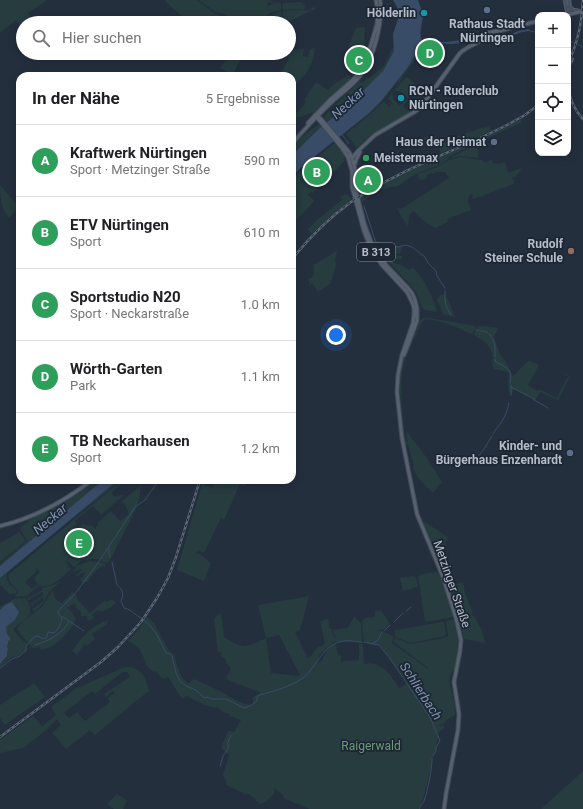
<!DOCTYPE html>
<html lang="de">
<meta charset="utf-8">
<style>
body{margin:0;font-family:Roboto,sans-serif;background:#f6f6f6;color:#202124}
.controls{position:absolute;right:12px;top:12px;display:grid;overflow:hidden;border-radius:8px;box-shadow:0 2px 10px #0003}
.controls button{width:36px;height:36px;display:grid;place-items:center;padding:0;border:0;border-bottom:1px solid #e0e0e0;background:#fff;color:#202124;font:20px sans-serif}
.you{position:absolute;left:336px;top:335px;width:14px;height:14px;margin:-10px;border:3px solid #fff;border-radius:50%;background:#1a73e8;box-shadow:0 0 0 6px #1a73e833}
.badge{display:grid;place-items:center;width:26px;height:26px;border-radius:50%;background:#d93025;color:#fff;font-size:13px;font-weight:700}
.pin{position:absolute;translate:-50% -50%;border:2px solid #fff;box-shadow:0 1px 4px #0006}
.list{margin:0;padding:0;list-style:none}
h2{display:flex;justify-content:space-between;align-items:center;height:52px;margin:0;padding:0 16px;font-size:17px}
h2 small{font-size:13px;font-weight:400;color:#757577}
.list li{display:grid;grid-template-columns:26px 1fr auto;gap:12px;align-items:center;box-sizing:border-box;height:72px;padding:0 16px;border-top:1px solid #e0e0e0}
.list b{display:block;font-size:15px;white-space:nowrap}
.list p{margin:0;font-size:13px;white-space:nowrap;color:#757577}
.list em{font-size:13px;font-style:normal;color:#757577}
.icon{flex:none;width:22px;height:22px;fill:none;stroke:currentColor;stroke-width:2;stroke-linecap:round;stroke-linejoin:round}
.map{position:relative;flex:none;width:583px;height:809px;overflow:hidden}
.search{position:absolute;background:#fff;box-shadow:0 2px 10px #0003;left:16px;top:16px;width:280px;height:44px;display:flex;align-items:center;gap:10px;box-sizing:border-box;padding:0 14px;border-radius:22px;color:#757577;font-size:15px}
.panel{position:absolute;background:#fff;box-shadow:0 2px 10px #0003;left:16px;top:72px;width:280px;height:412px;border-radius:12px}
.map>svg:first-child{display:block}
</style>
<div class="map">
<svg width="583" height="809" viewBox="0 0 583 809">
<rect width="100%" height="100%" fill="#242f3e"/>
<!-- green -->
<path fill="#263c3f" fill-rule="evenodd" d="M0 0H47L28 13 35 23H23V28L16 20 0 33Z
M165 0H197L214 13 242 23H187C182 14 171 8 165 0Z
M199 0H269L276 2 271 3 270 2 267 3 268 6 271 5V4L278 2 281 3V10L271 13 256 23H245L214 11Z
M300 2 304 3 303 4 305 5 304 9H310L314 7 316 9 312 10 304 9 283 10 282 6 283 3Z
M303 10 311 11 285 23H279L283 17V11Z
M281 11 282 17 278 23H258L268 16Z
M365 27 364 52 348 47 356 28Z
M393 37 394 51 383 71 352 102 327 122 324 117 331 109 333 110 336 108 334 106 358 83 363 82 371 77 383 67 388 58 390 52 393 48Z
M422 42 444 45C437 47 430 44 423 45L413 63 404 74 399 84 394 88 399 82V80C392 88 387 97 379 105 368 116 353 125 343 136L372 110 382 100 408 67 417 52 419 44Z
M315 48C313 69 304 75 292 90V76H277C284 69 290 60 289 51L304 49 303 56 308 57 310 49Z
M230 53H244L232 76H230L231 74 220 68 231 54Z
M348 76 352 79 332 96 316 112 310 113 301 117 292 118 306 102 304 100 316 82 328 90 334 84Z
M406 77C409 77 413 83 416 85L408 98 400 91H397L395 90Z
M392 92H393L392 95 394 98 393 99 399 105H401L406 99 407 100 403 106 408 111H410L411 112C392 122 373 132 358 147H356L346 134 373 112 384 101 389 107 391 106 388 103 389 102 392 105 393 104 388 98Z
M521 119V123L490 137 450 156 447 160 441 164 421 172 411 177 398 186 391 187 379 190 362 202 359 199C410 166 469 149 521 119Z
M319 124 321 127 292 155C292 153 291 150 292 148 295 139 312 130 319 124Z
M489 126 491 131 441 153 439 148 437 149 435 144 428 143 423 145 421 144 419 140 425 137 453 138 484 127 485 128Z
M484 142 483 144 477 148 479 153 478 158 460 156 451 158V157Z
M335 143 344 155 345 160 337 169 321 184 313 193 311 192 308 195 314 201 292 225V179L305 167Z
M460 157 481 160 486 163 491 159 493 163 498 164 505 162 508 173 522 168 515 178 514 176 513 177 512 179 510 180 514 179V184L473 199 472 194C465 197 469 204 471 210L447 219 448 222 435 228 420 218 414 211 409 215 408 226 402 218 397 208 401 209 449 178 445 172H437L427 175 426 179 422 180 419 179 418 174 437 167 449 160Z
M0 185 19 207 9 218C1 208 0 197 0 185Z
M347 194 352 199 337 211 311 234 308 229 318 219 342 200 340 197 344 195Z
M376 241 385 244 402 247 400 254 387 253 385 247 379 246 377 247 375 242Z
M337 251 335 261 336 264 331 283 318 292 313 284 312 283 307 288 310 282 308 279 312 278 314 273 313 265Z
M393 255 402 256 401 259 392 258V260L396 264C401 264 405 267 409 270L413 268C423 276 434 299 437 312L425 310 422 308 416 292 410 285 383 256Z
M441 295H446L455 317 443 314 438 302 437 300Z
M423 318H429L464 324 475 326 476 327 473 333 472 334C464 332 460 328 453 326 448 324 429 318 424 320 423 321 422 322 422 322 416 337 406 352 403 368 400 383 402 399 403 414 404 424 404 435 408 444L406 445 400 392V374L404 358 413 336 417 330 420 321Z
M479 326 495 327 498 329 494 336V338L500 354 506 362 513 376 528 361 538 364V367L528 385 529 386 538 391V390H541L557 398 567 378H568L569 377 562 372 569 376V378L558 400 540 392 535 401 534 399 514 389 511 396C507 389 508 381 509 373 504 370 498 371 493 368 492 363 493 359 492 354 490 344 482 340 474 335L477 327Z
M406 430C411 439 418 445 424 454 430 463 436 472 442 482L433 493C428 488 422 483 418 477 416 475 414 470 413 468 413 466 414 464 413 462 410 452 407 441 406 430Z
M95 480H103L0 566V564L27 541 20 528 27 523 31 518 64 502 83 489Z
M118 480H122L73 518 7 573C6 584 10 584 17 591L15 595 13 593 11 595 8 593 1 585 0 586V578Z
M124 480H126L112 492 113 493 112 494 115 497 122 495 123 496 101 515 93 506 74 521 77 524 73 527 75 530 84 523 85 525 92 526 96 529V527L98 525V522L111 511 120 521 129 514 125 505 121 502 140 486V495L137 507 109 562H102L99 559H90L81 561 74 567 69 562 65 561 71 569C63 576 57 584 46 586 45 586 41 587 40 586 37 585 35 580 34 578L40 572 34 567 37 571 25 582 32 589 37 585 38 587 30 593V594L26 596 15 597 18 591C14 585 7 583 9 574L82 513 114 487Z
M216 480H248L244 486 240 484 224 520 221 518 204 553 200 551 197 552 196 554H200L211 563 204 581 177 570 202 484 213 488Z
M424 522 441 532 448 538 443 547H441L438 551 440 553 439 554 435 553 434 551 422 523Z
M20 532 26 541 0 562V543Z
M89 561 105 563V566C96 567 92 576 87 582H82L80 580 85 574 83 572 78 576 76 575 82 570 80 568 74 572 73 571 76 569V566Z
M438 572 443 585 454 617 427 622 425 621 418 576 422 574Z
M414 576 416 578 418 587 403 591 400 578Z
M61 581 49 592 43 604 34 612 33 611 32 608H34L44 601 43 597 33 604V605H31L30 602 32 603 43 595 42 592 30 599 31 600H28V597L29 596 30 597 42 590V588L53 585Z
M463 582 465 593 473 614 458 616 448 586Z
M52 591 54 593V596L58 601 62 603 73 592 76 595 78 600 90 613 105 600 107 602 112 599 116 603C110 608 105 613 97 610L92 615 94 618 88 621 87 616H81V612L76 608 75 603 67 608 72 612 76 619C69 633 57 647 41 650L39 647 32 648C28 641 20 636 17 628L23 621 42 607Z
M309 596 300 630 295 632 308 659 317 648 325 644 320 621 328 619 330 629H332L333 635 337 640 334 634 333 630 347 628 352 621 354 616 361 623 362 643 345 641 334 642 320 654 316 663 321 662 327 650 334 644 336 646 338 655 341 656V662L345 661 359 660V644H363L364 664C381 660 391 675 399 688L408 683 389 657 388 658 387 657 388 656 380 645 379 646 364 643 362 621 365 618 375 617V611L381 610 390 624 383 630H379V631H382L394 637 392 643 428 669V668L395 643 394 642 395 638 411 644 440 639 448 636 446 621 454 619 459 641 458 651 454 670C445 678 452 691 454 701 455 706 455 710 455 715L447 720 443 724 436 726 444 725V729L439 732 430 772 423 799 418 809H310L285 799 282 794 274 788V794L265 802 260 804 249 794H245L226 785V781L223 775 229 755 221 748 228 731 234 732 241 720 230 716 229 714 221 711 219 708C207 706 198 703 187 696L182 699 168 677 162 679 156 671 153 672 146 665 143 656 139 649 135 645 128 641 139 629 147 617 154 623 169 651 174 654C177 665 179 676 188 684L194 679C203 683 212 687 220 691 231 697 241 705 253 705V697L261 693 226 679 231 668 226 663V662L225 658 222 657 221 652H218L214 619 216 616 221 613 224 637C245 650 244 648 266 638L258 605ZM279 635 300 675V676L271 673 266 638Z
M18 598C19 598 24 598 25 598 30 601 31 610 30 615L13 629 20 638 27 644 25 646 26 649 25 651 22 652 18 656 12 657 0 667V664L5 659 8 650 7 647 8 641 6 626 15 620 18 610 16 606 14 605 1 608 0 610V607L12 600Z
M470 615 474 616C479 624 484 633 485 643L464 639 462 630 458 618Z
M108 620 107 624 92 634 95 639 87 646 84 644 77 655 72 651C82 637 91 626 108 620Z
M442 622H444L446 633 445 636 412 643 395 637V630Z
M128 667C145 668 145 680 150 693L148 692 146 693 95 735 90 730 66 749 52 733 61 725 57 719 45 731 23 748 0 753V740L33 716 42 726 56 715 51 707 78 687H80L122 668ZM124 672H127L130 677 104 694 106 697 113 691 115 693 108 698 110 702 85 721 77 712 69 718 64 713 84 697 93 691 95 694 121 673Z
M34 683 45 697 6 724H4L0 718V705Z
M583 771V809H541Z
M117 794 127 800 123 809H114L107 804Z"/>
<!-- water -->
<path fill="#394c67" d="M393 0H418C419 5 422 9 423 15 423 22 418 34 422 40L446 42 480 38H499L507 36 518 31 529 29 530 31C518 31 514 37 504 39L451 44 424 42 420 43 417 52 408 67 382 100 368 114 304 165 292 176V155L321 127 352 102 383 71 394 51 393 34 398 19 397 7Z
M103 480H118L0 578V566Z
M12 602 17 609 19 612 15 620 6 627 7 634 10 638V640L8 641V644L7 646 8 650 7 652V656L0 664V610L5 605Z"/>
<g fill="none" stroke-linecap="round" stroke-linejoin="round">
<!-- stream -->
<path stroke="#394c67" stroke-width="1" d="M530 31 535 32 538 34
M568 40 583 47
M342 134C343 137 346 139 348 142V144
M364 206 376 243 378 245 398 247 406 245 412 247 425 257 428 263 436 271 437 276 445 288
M445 291C444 301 446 307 451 315
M476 330C481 331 487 331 490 335 491 337 492 338 493 339L495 346V357
M495 359 496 362C507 367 513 370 510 383
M511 385V387L534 399 535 401
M511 387V395
M536 401 548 408
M493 434C494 433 495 431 496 429 497 427 499 426 500 424 504 419 508 410 509 403
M477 458 484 449 492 436
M109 548V554L110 557
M112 562 117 585C123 589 124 595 121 601L124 608C129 609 131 611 135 614 138 617 142 618 145 621 156 630 160 641 166 653L170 654 172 656 176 673 180 681 186 686 196 690 204 698 207 697 212 699H226L244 708 250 706 257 701V697L259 695C274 691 290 687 303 678 318 666 322 644 344 641 349 640 356 642 362 642
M406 611 411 607
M63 617 84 631
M394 622 403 613
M384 631 390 625
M364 642 379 645 388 656
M373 643 378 640 382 632
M35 645C49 641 62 634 69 622
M389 657 431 719 440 741 436 747V751L433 756
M0 668 12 659 20 656 22 653 26 651V646L34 637 38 636C42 638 43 640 47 637V634L48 632 54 633C58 629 62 623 62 617L58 614V611L74 595 98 563 135 507 145 500 159 480
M220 766 223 756 228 749V742L231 735
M419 809C420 806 423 803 424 801 428 790 432 769 432 759"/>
<!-- secondary casing -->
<g stroke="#565f6c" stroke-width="4.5">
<path id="secondary" d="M565 0 568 15
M569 0 570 13
M569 6 573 10 579 11"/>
</g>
<!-- primary casing -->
<g stroke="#414a57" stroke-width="5">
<path id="primary" d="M566 15 583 11
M315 115 342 148 348 157 352 171V187L354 194 364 231 371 249 382 265 407 292 412 302 414 308V315L413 323 402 355 398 375 397 392 402 438 417 514 443 577 456 618 461 640 460 651 454 682 459 714 458 730 446 794 444 809
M315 115 318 116 321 119 349 152 352 158 355 169V183L356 191 365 226 373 247 386 265 407 287 412 293 415 300 417 308V321L404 355
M308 123 329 101 353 80 363 66 371 45 377 24 378 13 376 0
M292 144C305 128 320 113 335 99 343 92 353 85 360 76 374 58 383 23 380 0
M352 158 359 150 375 135 416 111 424 103 460 53C470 44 480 45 486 33L503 30 538 21
M355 164 356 160 360 152
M0 526C34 518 65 501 92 480"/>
</g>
<!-- secondary -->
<use href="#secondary" stroke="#465061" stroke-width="2.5"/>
<!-- primary -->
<use href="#primary" stroke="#56606e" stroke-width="3"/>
<!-- rail casing -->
<g stroke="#5a6575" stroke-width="2.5">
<path id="rail" d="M568 63C578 43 582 22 583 0
M568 77 570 65 573 59
M568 87C570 99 574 110 583 119
M292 259C309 238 329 218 351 202 400 169 457 151 509 124L525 115 538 105
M0 737 101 662 118 647 141 622 157 598 168 578 176 557 200 480"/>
</g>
<!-- rail -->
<use href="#rail" stroke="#1d2633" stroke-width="1" stroke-dasharray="3" stroke-linecap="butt"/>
</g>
<!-- markers -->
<g fill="#5c6f8a" stroke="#1d2633" stroke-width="1.5">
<circle cx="487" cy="10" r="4"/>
<circle cx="494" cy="142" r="4"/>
<circle cx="570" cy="453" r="4"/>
</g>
<g fill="#0f9aa8" stroke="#1d2633" stroke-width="1.5">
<circle cx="424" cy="13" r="4"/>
<circle cx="401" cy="98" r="4"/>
</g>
<circle fill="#2e9e5b" stroke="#1d2633" stroke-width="1.5" cx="366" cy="158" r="4"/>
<circle fill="#8d6e63" stroke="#1d2633" stroke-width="1.5" cx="571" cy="251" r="4"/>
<g text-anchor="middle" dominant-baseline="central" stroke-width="3.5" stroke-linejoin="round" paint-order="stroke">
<!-- shield labels -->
<rect fill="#1d2633" stroke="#878f9c" stroke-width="1" x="357" y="243" width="38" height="18" rx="3"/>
<g font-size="11" font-weight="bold" fill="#b4bcc9">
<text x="376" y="252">B 313</text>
</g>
<!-- poi labels -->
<g font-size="12" font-weight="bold" fill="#b4bcc9" stroke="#1d2633" text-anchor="end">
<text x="416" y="13">Hölderlin</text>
<text x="487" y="24" text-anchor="middle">Rathaus Stadt<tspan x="487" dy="14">Nürtingen</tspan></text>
<text x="409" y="91" text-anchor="start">RCN - Ruderclub<tspan x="409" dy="14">Nürtingen</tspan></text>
<text x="486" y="142">Haus der Heimat</text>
<text x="374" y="158" text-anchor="start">Meistermax</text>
<text x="563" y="244">Rudolf<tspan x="563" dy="14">Steiner Schule</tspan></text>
<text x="562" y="446">Kinder- und<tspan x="562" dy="14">Bürgerhaus Enzenhardt</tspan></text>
</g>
<!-- street labels -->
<g font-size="12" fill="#b4bcc9" stroke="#1d2633">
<text transform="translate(452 584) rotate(71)">Metzinger Straße</text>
</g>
<!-- park labels -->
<g font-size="12" fill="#6b9a76" stroke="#1d2633">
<text x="371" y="746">Raigerwald</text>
</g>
<!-- water labels -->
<g font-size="13" font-style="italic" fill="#7c92b1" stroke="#1d2633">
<text transform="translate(348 103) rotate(-43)">Neckar</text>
<text transform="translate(50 519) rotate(-40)">Neckar</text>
<text transform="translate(421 691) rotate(57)">Schlierbach</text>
</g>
</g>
</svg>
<div class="controls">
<button>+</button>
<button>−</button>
<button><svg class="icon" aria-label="locate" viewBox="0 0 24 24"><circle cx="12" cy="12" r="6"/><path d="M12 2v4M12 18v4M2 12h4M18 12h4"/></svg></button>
<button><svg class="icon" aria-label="layers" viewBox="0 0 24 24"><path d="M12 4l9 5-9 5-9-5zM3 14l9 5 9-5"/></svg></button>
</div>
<div class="you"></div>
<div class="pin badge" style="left:368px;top:180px;background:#2e9e5b">A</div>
<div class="pin badge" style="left:317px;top:172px;background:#2e9e5b">B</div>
<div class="pin badge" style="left:359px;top:60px;background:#2e9e5b">C</div>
<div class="pin badge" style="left:430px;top:53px;background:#2e9e5b">D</div>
<div class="pin badge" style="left:79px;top:543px;background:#2e9e5b">E</div>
<div class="search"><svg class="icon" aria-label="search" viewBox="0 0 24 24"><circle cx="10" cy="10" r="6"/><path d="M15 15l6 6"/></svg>Hier suchen</div>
<section class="panel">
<h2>In der Nähe<small>5 Ergebnisse</small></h2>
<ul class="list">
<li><span class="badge" style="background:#2e9e5b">A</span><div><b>Kraftwerk Nürtingen</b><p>Sport · Metzinger Straße</p></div><em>590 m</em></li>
<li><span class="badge" style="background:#2e9e5b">B</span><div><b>ETV Nürtingen</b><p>Sport</p></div><em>610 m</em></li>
<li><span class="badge" style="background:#2e9e5b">C</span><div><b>Sportstudio N20</b><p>Sport · Neckarstraße</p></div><em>1.0 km</em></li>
<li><span class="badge" style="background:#2e9e5b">D</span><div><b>Wörth-Garten</b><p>Park</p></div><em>1.1 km</em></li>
<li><span class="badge" style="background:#2e9e5b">E</span><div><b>TB Neckarhausen</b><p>Sport</p></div><em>1.2 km</em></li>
</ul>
</section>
</div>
